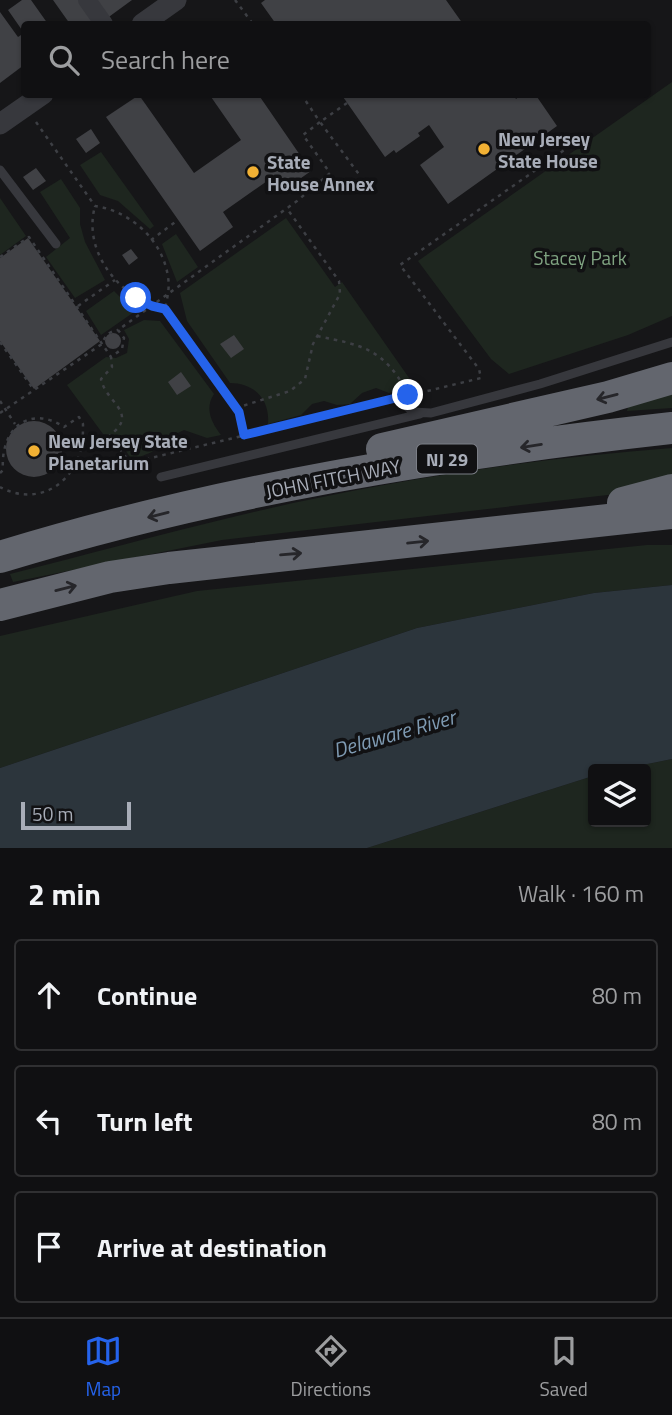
<!DOCTYPE html>
<meta charset="utf-8">
<style>
body{margin:0;font-family:"Titillium Web",sans-serif;background:#19191b;color:#f1f3f6}
.controls{position:absolute;right:21px;bottom:21px;display:grid;overflow:hidden;border-radius:7px;box-shadow:0 2px 5px #0004}
.controls button{width:63px;height:63px;display:grid;place-items:center;padding:0;border:0;border-bottom:2px solid #303032;background:#101012;color:#f1f3f6;font:35px sans-serif}
.scale{position:absolute;left:21px;bottom:18px;width:110px;box-sizing:border-box;padding-left:7px;border:4px solid #a8adb8;border-top:0;font-size:19px;line-height:24px;white-space:nowrap;color:#a8adb8;-webkit-text-stroke:5px #111113;paint-order:stroke}
.stop{position:absolute;width:21px;height:21px;margin:-16px;border:5px solid #2563eb;border-radius:50%;background:#fff}
.stop.end{background:#2563eb;border-color:#fff;box-shadow:0 2px 7px #0008}
.list{margin:0;padding:0;list-style:none}
h2{display:flex;justify-content:space-between;align-items:center;height:91px;margin:0;padding:0 28px;font-size:30px}
h2 small{font-size:23px;font-weight:400;color:#9c9d9f}
.list li{display:grid;grid-template-columns:46px 1fr auto;gap:21px;align-items:center;box-sizing:border-box;height:112px;margin:0 14px 14px;padding:0 14px;border:2px solid #303032;border-radius:7px}
.list b{display:block;font-size:26px;white-space:nowrap}
.list em{font-size:23px;font-style:normal;color:#9c9d9f}
.icon{flex:none;width:38px;height:38px;fill:none;stroke:currentColor;stroke-width:2;stroke-linecap:round;stroke-linejoin:round}
.map{position:relative;flex:none;width:672px;height:848px;overflow:hidden}
.search{position:absolute;background:#101012;box-shadow:0 2px 5px #0004;left:21px;right:21px;top:21px;height:77px;display:flex;align-items:center;gap:18px;box-sizing:border-box;padding:0 24px;border-radius:7px;color:#9c9d9f;font-size:26px}
.sheet{height:469px;background:#101012}
nav{display:flex;justify-content:space-around;align-items:center;box-sizing:border-box;height:98px;border-top:2px solid #303032;background:#101012;font-size:19px;color:#9c9d9f}
nav a{display:grid;justify-items:center;gap:4px}
nav .on{color:#2563eb}
.map>svg:first-child{display:block}
</style>
<div class="map">
<svg width="672" height="848" viewBox="0 0 672 848">
<rect width="100%" height="100%" fill="#161618"/>
<!-- green -->
<path fill="#1e261f" d="M672 82V316L628 335 509 374 491 359 418 261Z
M101 152 154 226 150 229 118 201 100 195 80 165Z
M61 179 80 208V224L85 242 105 280 75 298 46 257 70 238 40 192Z
M0 198 26 236 0 255Z
M286 218 335 287 342 282 414 385 389 393 376 388 362 393 350 404 337 405 324 401 312 404 301 415 268 424C270 399 254 383 230 383L187 321 180 293Z
M176 234 198 267 177 282 162 244Z
M114 291 129 306 137 310 101 335 86 311Z
M144 320 160 321 214 394C204 409 212 423 221 435L207 438 184 430 163 440 152 452 132 460 116 436 103 434 67 385 106 357 116 358 127 353 129 339 124 330Z
M672 384V408L627 411 629 403Z
M672 448V478L616 494 222 540 13 582 10 574C86 555 161 534 237 516 379 482 526 459 672 448Z
M647 545H672V585L594 593 417 628 0 768V636L197 591Z
M672 759V848H367L593 776V822H646V769H623Z"/>
<!-- water -->
<path fill="#2c353c" d="M672 585V759L623 769H593V776L367 848H0V768L417 628 594 593Z"/>
<!-- building -->
<path fill="#404145" d="M22 0H31L48 24H24V65L0 83V12L18 37 24 33 8 10Z
M53 0H80L96 24H70Z
M92 0H132L106 19Z
M265 0H446L463 24H276L261 3Z
M209 94H258L311 171 280 193 270 179 223 212 233 227 200 251 106 117 139 95 194 173 241 140Z
M341 94H513L516 99 522 94H535L557 126 448 204 420 165 444 147 429 125 418 133 420 136 396 153 394 150 385 157Z
M91 129 100 143 86 153 76 139Z
M36 168 46 181 33 190 23 177Z
M28 238 100 341 34 389 0 341V258Z
M131 249 138 258 129 265 122 255Z
M105 341a8 8 0 1 1 16 0a8 8 0 1 1-16 0Z
M234 335 244 349 231 358 220 344Z
M181 372 191 386 177 395 168 382Z
M6 449a28 28 0 1 1 56 0a28 28 0 1 1-56 0Z"/>
<g fill="none" stroke-linecap="round" stroke-linejoin="round">
<!-- path -->
<path stroke="#3d3f44" stroke-width="2.5" stroke-dasharray="3.5 5" stroke-linecap="butt" d="M235 0 253 24
M291 94H298
M301 94 320 122 303 135 330 173 297 201 118 330 124 338 122 349 111 357 112 367 101 379C105 402 140 413 110 435L130 463 391 400
M347 103 320 122 361 177
M36 122 95 206C130 211 163 240 168 277 170 288 167 299 165 309 121 299 82 253 95 206
M151 240 178 220
M0 257 29 237 111 357
M78 306 115 280
M165 309 239 412 244 435
M317 336C362 345 384 349 407 392
M0 342 34 390
M411 395 481 378 479 369 400 265 583 137
M0 401 15 424
M236 408 290 391 305 379 313 344 340 294 339 281 288 210
M0 413 102 344C105 336 109 331 118 330
M0 473 3 470C0 429 29 404 64 427L79 417 83 424C83 435 83 447 78 458 65 491 31 504 0 487"/>
<!-- service -->
<path stroke="#37383d" stroke-width="9" d="M0 170 56 244
M403 403 413 412 431 413 540 384 672 342
M161 477 420 414"/>
<!-- minor -->
<path stroke="#37383d" stroke-width="18" d="M87 0 104 24"/>
<!-- tertiary -->
<path stroke="#37383d" stroke-width="21" d="M142 24 176 0
M0 124 43 94"/>
<!-- motorway -->
<path stroke="#63666e" stroke-width="32" d="M382 449 608 397 672 378
M623 503 672 490
M0 557C218 490 446 453 672 428
M0 605 110 577 169 568 672 513"/>
</g>
<!-- one-way arrows -->
<defs><path id="oneway-shaft" d="M-6 0H5M1.5-3L5.5 0L1.5 3" fill="none" stroke-width="1.6" stroke-linecap="round" stroke-linejoin="round" transform="scale(1.75)"/></defs>
<g stroke="#26262a">
<use href="#oneway-shaft" transform="translate(607 397) rotate(166)"/>
<use href="#oneway-shaft" transform="translate(531 446) rotate(171)"/>
<use href="#oneway-shaft" transform="translate(158 515) rotate(166)"/>
<use href="#oneway-shaft" transform="translate(418 542) rotate(-6)"/>
<use href="#oneway-shaft" transform="translate(291 554) rotate(-5)"/>
<use href="#oneway-shaft" transform="translate(66 588) rotate(-14)"/>
</g>
<g fill="none" stroke-linecap="round" stroke-linejoin="round">
<!-- route -->
<path stroke="#2563eb" stroke-width="9" d="M136 298 152 306 165 309 239 412 244 435 408 395"/>
</g>
<!-- markers -->
<g fill="#f2b134" stroke="#111113" stroke-width="2.5">
<circle cx="484" cy="149" r="7"/>
<circle cx="253" cy="172" r="7"/>
<circle cx="34" cy="451" r="7"/>
</g>
<g text-anchor="middle" dominant-baseline="central" stroke-width="7" stroke-linejoin="round" paint-order="stroke">
<!-- shield labels -->
<rect fill="#111113" stroke="#7b7e86" stroke-width="2" x="417" y="444.5" width="60" height="29" rx="5"/>
<g font-size="18" font-weight="bold" fill="#a8adb8">
<text x="447" y="459">NJ 29</text>
</g>
<!-- poi labels -->
<g font-size="19" font-weight="bold" fill="#a8adb8" stroke="#111113" text-anchor="start">
<text x="498" y="138">New Jersey<tspan x="498" dy="22">State House</tspan></text>
<text x="267" y="161">State<tspan x="267" dy="22">House Annex</tspan></text>
<text x="48" y="440">New Jersey State<tspan x="48" dy="22">Planetarium</tspan></text>
</g>
<!-- park labels -->
<g font-size="19" fill="#7fa381" stroke="#111113">
<text x="580" y="257">Stacey Park</text>
</g>
<!-- street labels -->
<g font-size="19" fill="#a8adb8" stroke="#111113">
<text transform="translate(333 478) rotate(-11)">JOHN FITCH WAY</text>
</g>
<!-- water labels -->
<g font-size="21" font-style="italic" fill="#7f9bb3" stroke="#111113">
<text transform="translate(394 733) rotate(-16)">Delaware River</text>
</g>
</g>
</svg>
<div class="controls">
<button><svg class="icon" aria-label="layers" viewBox="0 0 24 24"><path d="M12 4l9 5-9 5-9-5zM3 14l9 5 9-5"/></svg></button>
</div>
<div class="scale">50 m</div>
<div class="stop" style="left:136px;top:298px"></div>
<div class="stop end" style="left:408px;top:395px"></div>
<div class="search"><svg class="icon" aria-label="search" viewBox="0 0 24 24"><circle cx="10" cy="10" r="6"/><path d="M15 15l6 6"/></svg>Search here</div>
</div>
<section class="sheet">
<h2>2 min<small>Walk · 160 m</small></h2>
<ul class="list">
<li><svg class="icon" aria-label="ahead" viewBox="0 0 24 24"><path d="M12 20V5M6 11l6-6 6 6"/></svg><div><b>Continue</b></div><em>80 m</em></li>
<li><svg class="icon" aria-label="left" viewBox="0 0 24 24"><path d="M17 20v-9H6M10 6l-5 5 5 5"/></svg><div><b>Turn left</b></div><em>80 m</em></li>
<li><svg class="icon" aria-label="arrive" viewBox="0 0 24 24"><path d="M6 21V4h12l-3 4 3 4H6"/></svg><div><b>Arrive at destination</b></div></li>
</ul>
</section>
<nav>
<a class="on"><svg class="icon" aria-label="map" viewBox="0 0 24 24"><path d="M3 6l6-2 6 2 6-2v14l-6 2-6-2-6 2zM9 4v14M15 6v14"/></svg>Map</a>
<a><svg class="icon" aria-label="directions" viewBox="0 0 24 24"><path d="M12 3l9 9-9 9-9-9zM9 14v-3h6M13 9l2 2-2 2"/></svg>Directions</a>
<a><svg class="icon" aria-label="saved" viewBox="0 0 24 24"><path d="M7 4h10v16l-5-4-5 4z"/></svg>Saved</a>
</nav>
